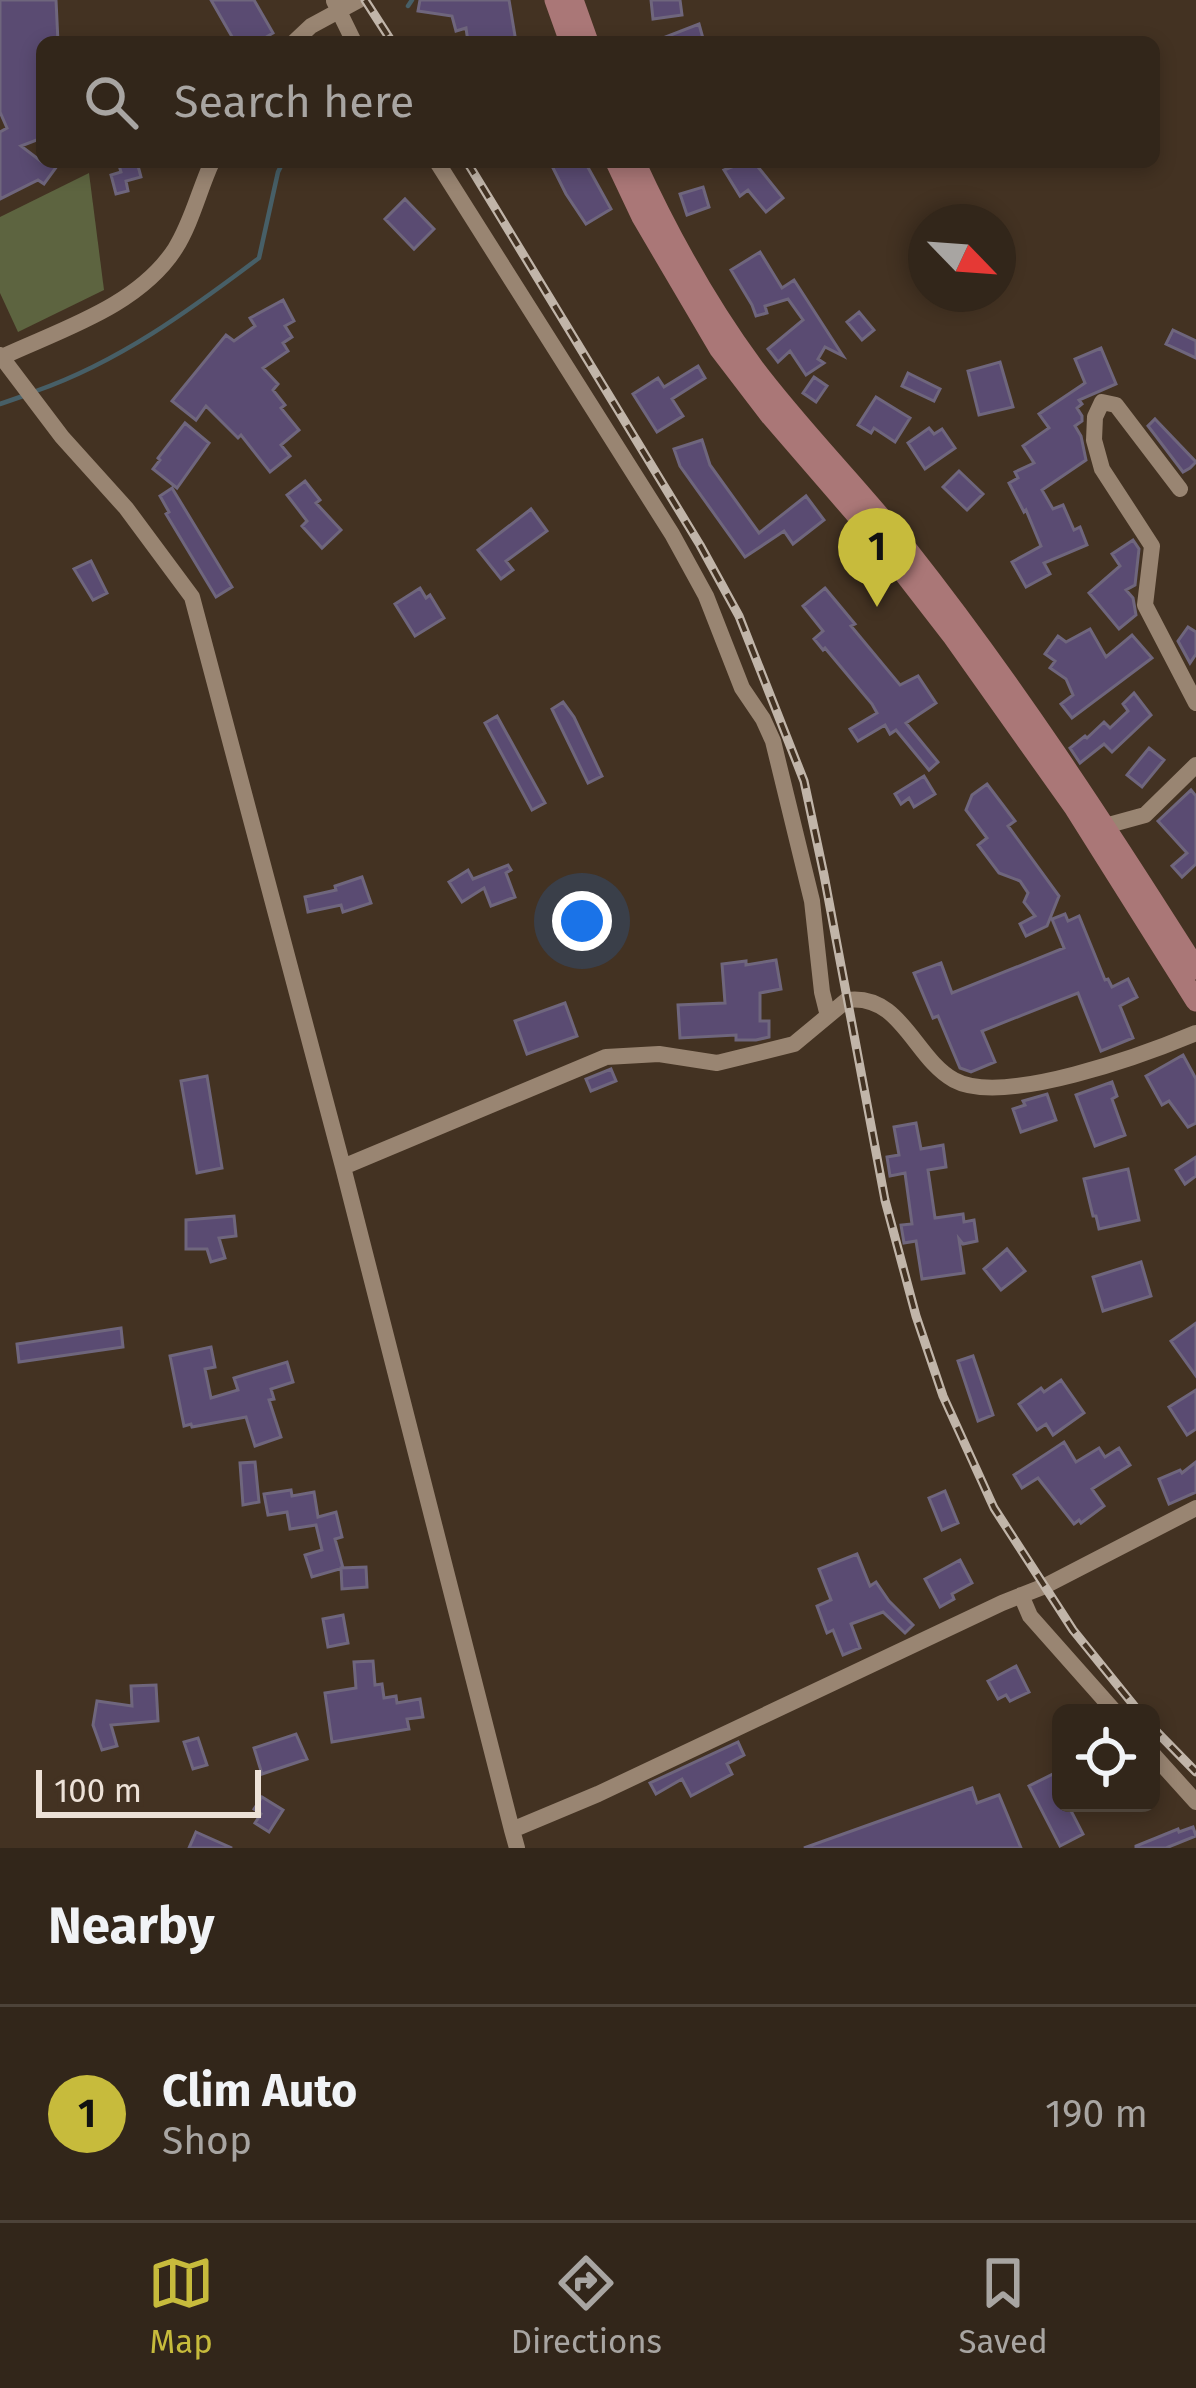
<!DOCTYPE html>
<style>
body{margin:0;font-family:"Fira Sans",sans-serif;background:#3a2e23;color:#f1f3f6}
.controls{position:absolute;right:36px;bottom:36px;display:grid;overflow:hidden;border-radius:18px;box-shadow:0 6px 18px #0003}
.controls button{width:108px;height:108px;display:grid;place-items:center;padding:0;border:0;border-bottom:3px solid #4d4339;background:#32261a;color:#f1f3f6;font:60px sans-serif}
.compass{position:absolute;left:908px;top:204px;width:108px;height:108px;border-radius:50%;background:#32261a;box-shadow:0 6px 18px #0003;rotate:115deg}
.scale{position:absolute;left:36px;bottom:30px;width:225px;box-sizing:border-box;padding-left:12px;border:6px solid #ede2d8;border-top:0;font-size:33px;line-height:42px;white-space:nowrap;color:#ede2d8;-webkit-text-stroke:9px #433222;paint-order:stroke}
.you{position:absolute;left:582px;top:921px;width:42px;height:42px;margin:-30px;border:9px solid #fff;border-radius:50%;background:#1a73e8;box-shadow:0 0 0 18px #1a73e833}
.badge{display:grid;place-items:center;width:78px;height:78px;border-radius:50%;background:#c7bb3c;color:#111;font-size:39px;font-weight:700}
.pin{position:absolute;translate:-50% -99px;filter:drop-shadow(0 3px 6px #0008)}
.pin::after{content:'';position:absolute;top:63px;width:42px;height:36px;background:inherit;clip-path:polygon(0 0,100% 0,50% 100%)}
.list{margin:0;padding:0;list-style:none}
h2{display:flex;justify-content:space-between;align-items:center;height:156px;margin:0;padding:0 48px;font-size:51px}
h2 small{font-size:39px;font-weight:400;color:#a8a5a2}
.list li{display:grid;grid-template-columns:78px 1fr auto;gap:36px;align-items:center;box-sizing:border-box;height:216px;padding:0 48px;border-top:3px solid #4d4339}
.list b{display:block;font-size:45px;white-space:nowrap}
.list p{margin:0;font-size:39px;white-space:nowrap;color:#a8a5a2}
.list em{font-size:39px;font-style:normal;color:#a8a5a2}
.icon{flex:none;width:66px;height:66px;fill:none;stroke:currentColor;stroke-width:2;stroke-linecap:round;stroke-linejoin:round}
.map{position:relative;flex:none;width:1196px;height:1848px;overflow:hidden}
.search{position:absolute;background:#32261a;box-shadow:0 6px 18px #0003;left:36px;right:36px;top:36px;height:132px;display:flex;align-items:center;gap:30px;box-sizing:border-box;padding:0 42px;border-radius:18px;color:#a8a5a2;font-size:45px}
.sheet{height:372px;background:#32261a}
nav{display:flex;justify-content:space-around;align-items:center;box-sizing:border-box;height:168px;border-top:3px solid #4d4339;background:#32261a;font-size:33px;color:#a8a5a2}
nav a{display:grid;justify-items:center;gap:6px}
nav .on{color:#c7bb3c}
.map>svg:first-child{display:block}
</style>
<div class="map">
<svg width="1196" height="1848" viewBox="0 0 1196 1848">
<rect width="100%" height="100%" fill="#433222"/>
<!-- green -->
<path fill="#5d6440" d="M89 173 104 290 18 332 0 293V217Z"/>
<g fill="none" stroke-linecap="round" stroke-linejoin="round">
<!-- stream -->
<path stroke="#475f67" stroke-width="4.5" d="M408 6 412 0
M36 391C119 362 190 310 259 258L278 172 283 162
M0 404 26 395"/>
</g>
<!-- building -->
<path fill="#5a4b72" stroke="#6f667d" stroke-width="3" d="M0 0H56L58 42H42V138L21 146 42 162H60L44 184 38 180 0 199V132L7 128 0 112Z
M211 0H254L273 33 258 42H235Z
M420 0H509L516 42H468L466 28 456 31 452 16 418 11Z
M651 0H680L682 15 653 19Z
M699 24 704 42H656L655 41Z
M118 162H137L141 177 126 181 128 191 116 194 111 175 121 172Z
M550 162H585L611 209 586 224 566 194Z
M731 162H754L783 198 766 212 748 190 740 196 724 170 734 166Z
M703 187 709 207 687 215 680 194Z
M405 199 434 229 414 249 385 219Z
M760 252 782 288 794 280 843 356 825 347 818 359 824 363 806 375 790 351 778 362 768 349 803 320 788 299 765 306 767 313 756 316 752 305 731 270Z
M283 300 294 321 285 326 292 337 283 343 288 351 263 368 278 384 273 390 285 405 281 408 299 430 281 445 290 456 270 472 241 435 238 438 206 406 196 420 172 401 226 335 234 341 255 326 250 318Z
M859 312 874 330 862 340 847 322Z
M1173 330 1196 341V358L1166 344Z
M1101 348 1116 384 1079 400 1082 404 1077 408 1082 416V421L1075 426 1081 436 1086 460 1042 490 1053 509 1063 505 1074 530 1080 527 1087 545 1044 563 1050 574 1026 587 1012 562 1041 546 1026 510 1024 512 1009 483 1018 478 1015 472 1034 463 1023 446 1049 428 1039 414 1085 383 1075 359Z
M1000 362 1013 407 979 415 968 371Z
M698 366 705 378 672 399 683 416 657 432 633 394 658 378 664 387Z
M908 373 940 389 934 401 902 386Z
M814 377 827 386 816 402 803 393Z
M876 397 910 418 895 442 874 428 871 433 858 425Z
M1155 419 1196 462 1190 468 1183 472 1148 426Z
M185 423 209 443 177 488 153 469 160 460 158 458Z
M929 428 934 434 942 429 955 448 925 469 908 443Z
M702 440 710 465 759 533 806 496 824 520 793 544 784 531 745 557 680 466 674 449Z
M959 471 983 494 967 510 943 487Z
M305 481 320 500 316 503 341 530 322 548 302 526 307 521 287 495Z
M172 488 232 587 216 597 166 514 169 512 160 496Z
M531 509 547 531 506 561 513 570 501 579 478 550Z
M1133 540 1139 549 1135 585 1126 590 1133 598 1136 615 1119 629 1089 593 1120 566 1112 554Z
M91 561 107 593 93 600 74 569Z
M420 588 426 598 430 595 444 618 415 636 395 604Z
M825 588 855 624 851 626 900 685 918 676 936 703 906 723 938 762 929 770 896 730 890 734 885 725 858 741 850 729 877 713 872 704 825 648 823 650 814 639 823 631 803 606Z
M1188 627 1196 632V654L1190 663 1178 641Z
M1090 629 1106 657 1132 635 1152 658 1072 718 1061 704 1073 695 1066 679 1050 668 1055 661 1045 654 1058 636 1066 642Z
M1134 693 1151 715 1112 752 1104 744 1080 763 1070 748 1085 736 1087 738 1104 722 1110 728 1128 711 1123 704Z
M563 702 574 717 602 776 588 783 552 709Z
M497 716 545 803 532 810 485 723Z
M1149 748 1164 760 1142 787 1127 775Z
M924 776 935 794 914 807 909 798 901 804 895 794Z
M987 784 1015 821 1008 826 1059 896 1047 926 1026 936 1020 924 1035 916 1024 902 1028 893 1020 881 999 873 978 845 987 838 966 810 972 795Z
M1191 790 1196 796V864L1182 877 1172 866 1187 853 1158 821Z
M508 865 511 870 506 873 515 897 491 906 484 888 462 902 449 882 468 870 473 879Z
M362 877 371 903 343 912 341 905 308 912 305 897 336 890 335 886Z
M1065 914 1068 921 1079 916 1105 980 1108 979 1112 987 1128 979 1137 997 1120 1006 1133 1038 1101 1051 1078 993 982 1031 995 1062 971 1072 960 1068 938 1016 933 1018 914 973 941 963 952 993 1064 948 1052 919Z
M776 960 781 989 760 993V1021H769V1037L756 1040H736V1035L680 1038 678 1005 725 1003 722 964 746 961V965Z
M565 1003 577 1036 527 1054 515 1021Z
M1183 1055 1196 1079V1123L1188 1127 1169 1101 1162 1105 1146 1076Z
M611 1069 616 1081 591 1091 586 1079Z
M207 1076 222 1168 197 1173 181 1081Z
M1112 1082 1117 1096 1112 1099 1125 1135 1095 1146 1076 1095Z
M1047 1094 1056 1120 1021 1132 1013 1109 1025 1105 1023 1101Z
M916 1123 921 1149 943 1145 946 1167 928 1170 935 1218 963 1214 964 1222 974 1220 977 1241 963 1244 959 1239 964 1273 922 1279 916 1241 904 1243 901 1225 912 1224 905 1173 890 1176 887 1157 899 1155 894 1127Z
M1196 1157V1176L1185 1184 1176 1170Z
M1128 1169 1139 1220 1099 1229 1096 1216H1093L1084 1179Z
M234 1216 236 1236 219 1238 225 1258 211 1262 207 1249H186V1220Z
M1007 1249 1025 1271 1001 1290 984 1269Z
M1141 1262 1151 1296 1103 1311 1093 1277Z
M1196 1323V1376L1171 1341Z
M121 1328 123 1347 19 1362 17 1344Z
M211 1347 215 1367 205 1369 211 1398 238 1390 234 1378 287 1362 293 1382 271 1389 274 1399 269 1400 281 1437 255 1446 246 1417 192 1427 191 1424 184 1426 170 1356Z
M973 1356 993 1415 978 1421 958 1361Z
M1061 1380 1084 1413 1053 1435 1046 1424 1037 1430 1019 1404 1041 1388 1044 1392Z
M1196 1390V1429L1187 1435 1169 1407Z
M1064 1442 1076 1462 1099 1448 1105 1457 1119 1448 1130 1465 1092 1489 1104 1506 1081 1523 1079 1520 1074 1524 1038 1478 1022 1488 1014 1475Z
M255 1462 259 1502 243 1505 240 1463Z
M1196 1462V1492L1169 1504 1159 1479 1180 1470 1182 1473Z
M291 1490 292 1496 314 1492 318 1517 336 1512 342 1537 335 1539 343 1568 312 1577 305 1555 322 1550 316 1525 290 1529 287 1512 268 1515 264 1494Z
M945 1491 958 1523 942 1530 929 1498Z
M857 1554 870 1586 876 1582 889 1601 913 1625 905 1633 883 1612 851 1624 860 1648 843 1655 833 1630 827 1633 817 1606 831 1600 819 1569Z
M960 1560 972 1583 952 1594 954 1599 940 1607 925 1579Z
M366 1567 367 1587 342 1589 341 1568Z
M343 1615 348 1643 328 1647 323 1619Z
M373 1661 375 1685 382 1684 384 1698 396 1696 397 1703 420 1699 423 1717 407 1719 409 1729 332 1742 325 1693 356 1688 354 1662Z
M1016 1666 1029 1692 1010 1701 1006 1695 998 1699 988 1681Z
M156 1685 158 1721 111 1725 117 1746 102 1750 93 1725 97 1701 132 1706 131 1686Z
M296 1734 307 1759 262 1774 254 1748Z
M198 1738 207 1765 193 1769 184 1742Z
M738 1742 744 1755 727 1764 732 1774 691 1796 682 1779 656 1794 650 1783Z
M1061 1770V1803H1067L1083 1834 1060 1846 1029 1786Z
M972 1788 977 1803 999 1795 1021 1848H804Z
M262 1797 283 1810 269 1832 255 1823 261 1814 254 1809Z
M1193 1827 1196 1836 1166 1848H1136V1846L1178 1829 1179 1832Z
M196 1832 232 1848H189Z"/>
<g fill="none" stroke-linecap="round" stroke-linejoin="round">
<!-- minor -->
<path stroke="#998572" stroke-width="16" d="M334 1 354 42
M294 42 311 26 359 0
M437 162 672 534 706 596 742 688 763 719 773 741 812 901 822 992 828 1016
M0 355 62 437 126 508 192 597 343 1167 512 1830
M2 357C62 329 138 306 175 249 192 222 199 190 212 162
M1180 489 1116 405 1102 402 1095 417 1094 440 1102 469 1152 546 1145 605 1196 703
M1105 826 1145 815 1196 765
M343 1167 606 1057 659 1054 717 1063 794 1044 847 1000C901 993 914 1058 954 1080 1003 1107 1146 1054 1196 1033
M1021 1595 1030 1616 1116 1713
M1151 1752 1196 1802
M517 1848 512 1830 598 1794 1002 1603 1045 1586 1196 1508"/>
<!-- major -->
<path stroke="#a77" stroke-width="21" d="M555 0 570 42
M573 0 588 42
M616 162 642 217 719 348 771 416 880 542 952 635 1074 807 1196 1001
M635 162C668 234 706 303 753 367 801 431 857 486 906 548 1012 682 1105 825 1196 969"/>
<!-- rail casing -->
<g stroke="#c1b5a9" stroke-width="9">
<path id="rail" d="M365 0 392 42
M467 162 700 545 739 616 804 781 824 875 885 1200 916 1316 943 1396 994 1508 1073 1630 1140 1713
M1151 1726 1196 1772"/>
</g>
<!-- rail -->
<use href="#rail" stroke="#433222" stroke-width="4.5" stroke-dasharray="14" stroke-linecap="butt"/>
</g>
</svg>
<div class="controls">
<button><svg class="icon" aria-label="locate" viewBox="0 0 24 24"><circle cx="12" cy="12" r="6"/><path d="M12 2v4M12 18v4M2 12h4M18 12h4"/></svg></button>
</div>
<svg class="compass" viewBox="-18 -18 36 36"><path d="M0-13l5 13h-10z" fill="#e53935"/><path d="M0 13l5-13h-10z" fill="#a8a5a2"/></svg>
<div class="scale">100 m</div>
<div class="you"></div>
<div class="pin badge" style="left:877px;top:607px">1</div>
<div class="search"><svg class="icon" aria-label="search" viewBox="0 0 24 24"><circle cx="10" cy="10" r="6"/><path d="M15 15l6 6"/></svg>Search here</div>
</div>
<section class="sheet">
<h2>Nearby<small></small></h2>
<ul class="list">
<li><span class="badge">1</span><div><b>Clim Auto</b><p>Shop</p></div><em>190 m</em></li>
</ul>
</section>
<nav>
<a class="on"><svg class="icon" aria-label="map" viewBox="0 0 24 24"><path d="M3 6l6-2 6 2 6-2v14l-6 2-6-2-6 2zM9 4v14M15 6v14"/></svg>Map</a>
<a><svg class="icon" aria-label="directions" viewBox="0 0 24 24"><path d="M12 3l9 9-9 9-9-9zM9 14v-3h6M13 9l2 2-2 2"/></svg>Directions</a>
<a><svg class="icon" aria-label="saved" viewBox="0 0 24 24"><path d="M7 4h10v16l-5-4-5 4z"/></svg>Saved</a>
</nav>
